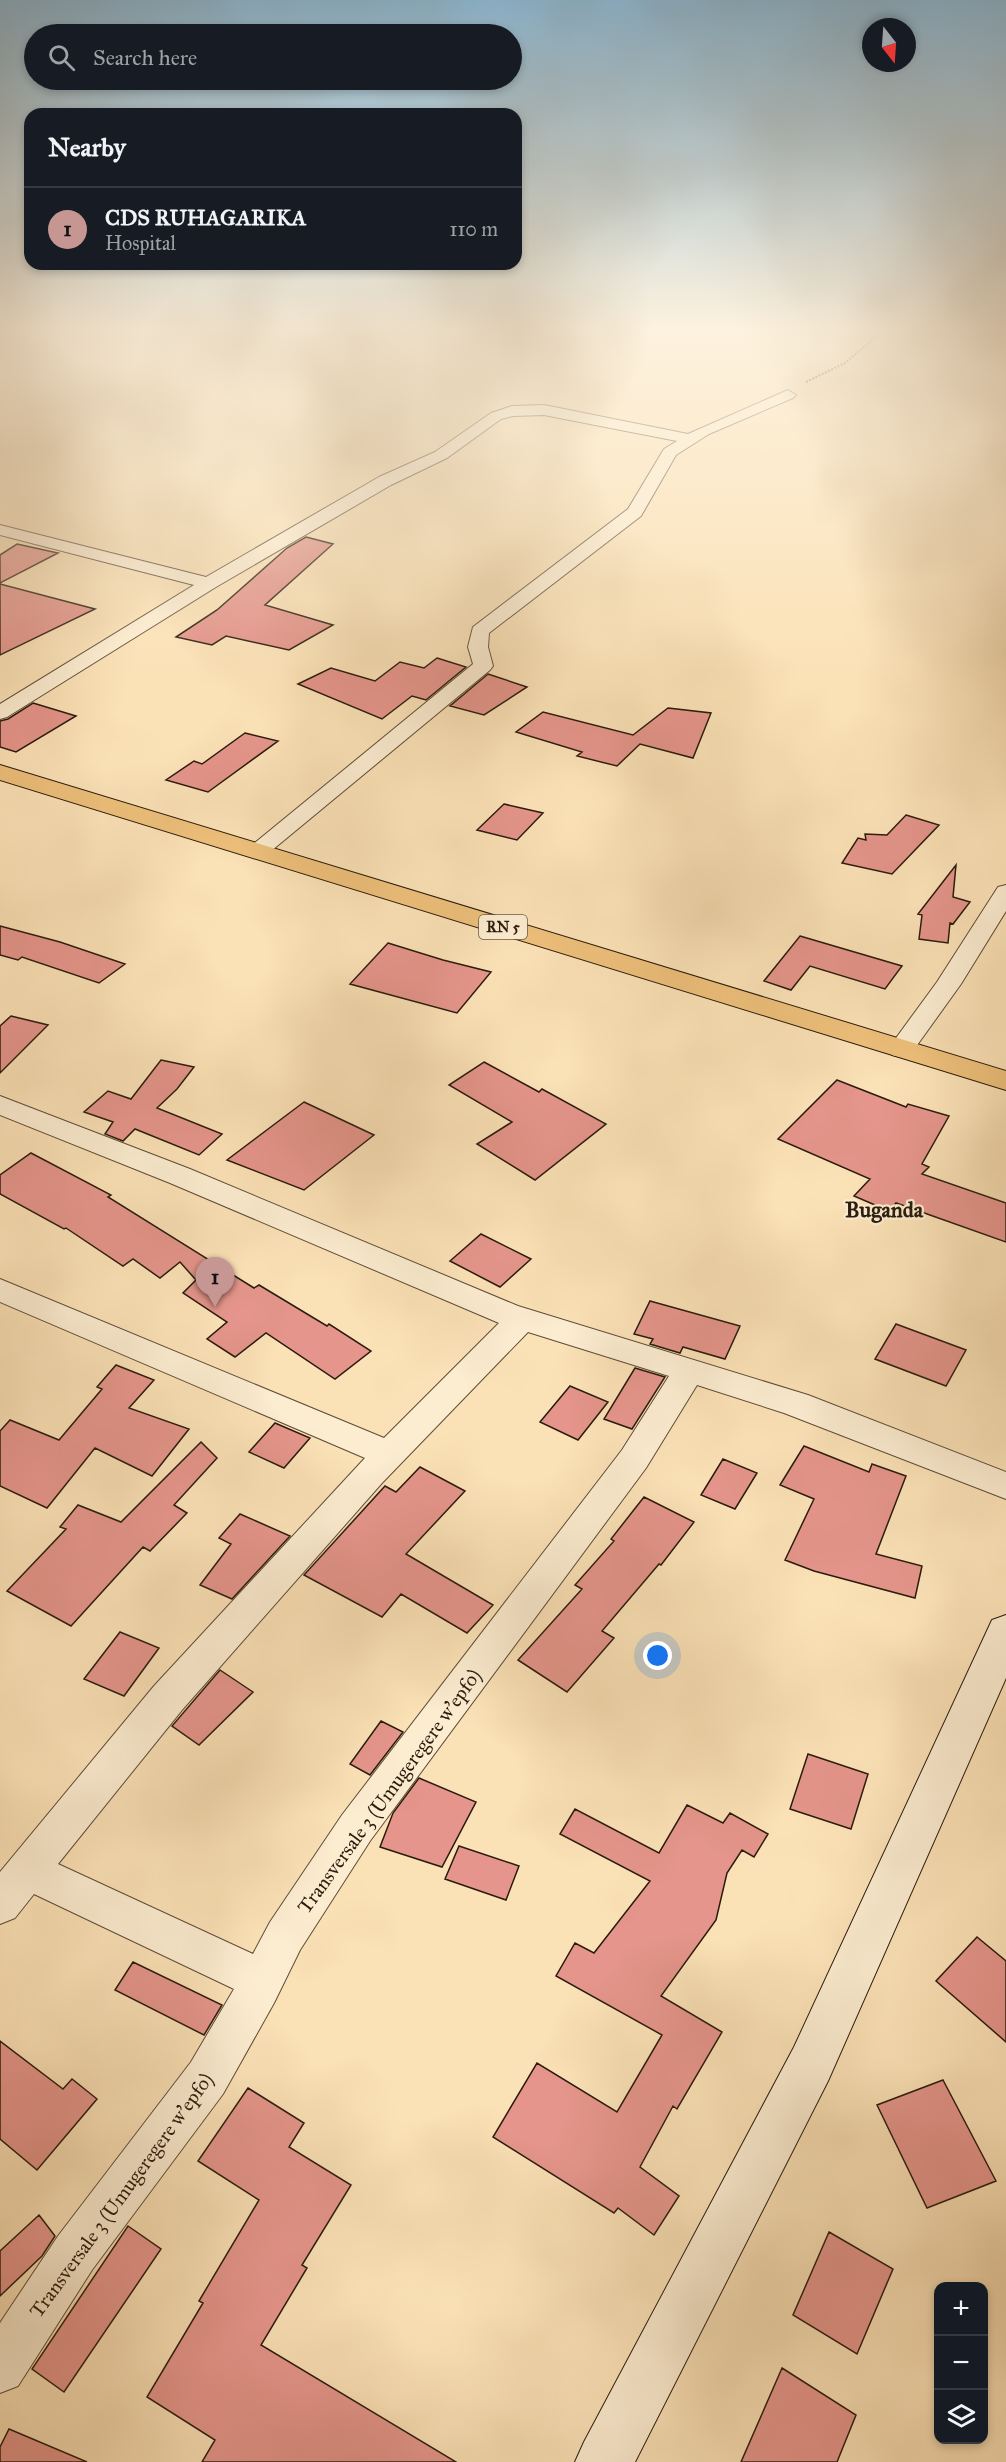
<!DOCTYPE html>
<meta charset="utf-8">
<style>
body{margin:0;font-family:"IM FELL Great Primer",serif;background:#242831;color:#f1f3f6}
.controls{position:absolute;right:18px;bottom:18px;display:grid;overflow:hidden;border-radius:12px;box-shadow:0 3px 9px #0003}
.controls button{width:54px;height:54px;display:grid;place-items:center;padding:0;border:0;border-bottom:2px solid #363941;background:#171b24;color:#f1f3f6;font:30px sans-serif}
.compass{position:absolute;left:862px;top:18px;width:54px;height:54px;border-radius:50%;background:#171b24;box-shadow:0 3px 9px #0003;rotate:163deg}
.you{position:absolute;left:658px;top:1656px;width:21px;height:21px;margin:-15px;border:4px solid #fff;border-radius:50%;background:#1a73e8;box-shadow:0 0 0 9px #1a73e833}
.badge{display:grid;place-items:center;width:39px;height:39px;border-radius:50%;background:#c59692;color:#111;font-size:20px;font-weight:700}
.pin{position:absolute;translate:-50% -50px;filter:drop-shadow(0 2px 3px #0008)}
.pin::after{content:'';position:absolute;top:32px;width:21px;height:18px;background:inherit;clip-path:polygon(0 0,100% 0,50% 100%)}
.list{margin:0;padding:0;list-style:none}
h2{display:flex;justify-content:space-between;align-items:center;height:78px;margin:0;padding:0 24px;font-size:26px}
h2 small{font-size:20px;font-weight:400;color:#9ea1a6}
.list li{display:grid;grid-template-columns:39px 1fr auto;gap:18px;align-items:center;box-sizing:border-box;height:84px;padding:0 24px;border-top:2px solid #363941}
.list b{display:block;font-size:22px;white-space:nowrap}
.list p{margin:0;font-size:20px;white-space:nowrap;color:#9ea1a6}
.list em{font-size:20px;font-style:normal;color:#9ea1a6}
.icon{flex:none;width:33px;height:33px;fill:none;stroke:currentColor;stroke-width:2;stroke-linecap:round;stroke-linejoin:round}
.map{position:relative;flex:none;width:1006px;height:2462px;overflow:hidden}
.search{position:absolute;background:#171b24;box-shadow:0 3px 9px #0003;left:24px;top:24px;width:498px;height:66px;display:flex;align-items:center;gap:15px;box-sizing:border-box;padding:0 21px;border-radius:33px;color:#9ea1a6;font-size:22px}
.panel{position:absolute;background:#171b24;box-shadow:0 3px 9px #0003;left:24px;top:108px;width:498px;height:162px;border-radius:18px}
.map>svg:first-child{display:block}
</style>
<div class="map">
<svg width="1006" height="2462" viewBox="0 0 1006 2462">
<rect width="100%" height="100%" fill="#fbe1b6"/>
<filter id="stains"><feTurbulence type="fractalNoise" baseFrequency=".00333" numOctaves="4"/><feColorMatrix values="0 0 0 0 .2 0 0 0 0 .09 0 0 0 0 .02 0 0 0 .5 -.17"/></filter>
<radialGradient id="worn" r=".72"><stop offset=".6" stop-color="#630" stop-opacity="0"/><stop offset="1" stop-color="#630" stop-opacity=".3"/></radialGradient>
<!-- building -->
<path fill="#e5958b" stroke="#2a1b0d" stroke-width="1.5" d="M306 537 333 544 265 605 333 625 289 650 226 636 212 645 176 637 217 610 287 548Z
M17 544 58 553 0 583V555Z
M0 584 95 609 0 655Z
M437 658 466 667 426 700 412 696 382 719 298 684 331 668 375 681 400 662 424 668Z
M488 674 527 687 484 715 450 706Z
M33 703 76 716 16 752 0 747V721L8 719Z
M668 708 711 713 693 758 640 744 617 766 577 756 582 752 516 732 543 712 633 735Z
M245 733 278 741 208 792 166 780 194 761 202 764Z
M504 804 543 813 517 840 477 830Z
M906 815 939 825 892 874 842 863 858 838 866 840 865 834 887 835Z
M956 865 953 897 970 902 953 924 950 923 948 943 919 939 922 915 918 914Z
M0 926 60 942 125 964 99 983 22 957 18 960 0 955Z
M800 936 902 966 885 989 810 966 791 990 764 981Z
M388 943 443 960 491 972 457 1013 350 984Z
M11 1016 48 1025 0 1073V1026Z
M161 1060 194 1067 177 1089 157 1108 222 1134 199 1155 135 1129 123 1141 105 1134 113 1122 84 1112 108 1091 131 1099Z
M484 1062 539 1092 542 1089 606 1124 535 1180 477 1144 512 1122 449 1085Z
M837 1080 906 1107 908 1104 949 1116 922 1164 929 1167 922 1174 1006 1203V1242L896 1203 889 1211 854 1196 870 1179 778 1139Z
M304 1102 374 1135 304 1190 227 1160Z
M31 1153 111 1195 108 1197 254 1288 259 1285 327 1326 329 1324 371 1351 335 1379 266 1333 235 1357 207 1339 227 1322 183 1293 196 1280 180 1262 160 1278 133 1259 123 1266 66 1228 64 1229 0 1194V1175Z
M481 1234 531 1259 500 1287 450 1261Z
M650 1301 740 1326 725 1359 683 1347 680 1353 650 1344 653 1339 634 1334Z
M896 1324 966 1350 946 1386 875 1359Z
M116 1365 154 1380 129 1408 189 1429 152 1476 95 1448 47 1508 0 1486V1431L10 1420 59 1440 102 1389 97 1387Z
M635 1368 665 1377 632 1429 604 1419Z
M570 1386 608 1402 578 1440 540 1422Z
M275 1423 310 1438 284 1468 249 1452Z
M201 1442 217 1458 174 1505 187 1513 150 1551 143 1547 71 1626 7 1591 66 1529 60 1527 78 1505 121 1522Z
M804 1446 869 1472 872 1464 906 1476 876 1554 922 1566 915 1598 814 1571 785 1560 814 1499 780 1485Z
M723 1459 757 1473 735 1509 701 1495Z
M420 1467 465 1491 406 1554 493 1605 467 1633 401 1594 382 1617 304 1575 385 1486 396 1492Z
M644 1497 694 1522 661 1565 659 1564 602 1631 614 1638 567 1692 518 1660 582 1589 575 1585 614 1541 611 1539Z
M240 1514 290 1536 232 1599 200 1585 231 1544 219 1538Z
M120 1632 159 1648 124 1696 84 1679Z
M220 1670 253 1692 199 1745 172 1726Z
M381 1721 403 1732 370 1775 350 1764Z
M808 1754 868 1774 851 1829 790 1809Z
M419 1778 476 1802 442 1867 380 1847 393 1813Z
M687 1805 723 1823 730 1813 768 1834 754 1857 742 1850 727 1873 716 1920 661 1996 722 2032 677 2109 673 2106 640 2167 679 2196 654 2235 618 2208 614 2213 493 2137 537 2063 617 2112 662 2035 556 1976 575 1943 594 1953 650 1881 560 1834 575 1809 659 1853Z
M459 1846 519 1866 506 1900 445 1879Z
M977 1937 1006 1961V2042L936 1981Z
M133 1962 222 2005 204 2035 115 1990Z
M0 2041 63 2089 72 2079 97 2099 37 2170 0 2139Z
M943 2080 996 2181 927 2208 877 2105Z
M248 2088 304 2123 289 2147 351 2185 302 2265 307 2268 261 2345 456 2462H202L215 2440 147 2397 203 2303 199 2301 259 2200 198 2161Z
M39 2215 55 2236 42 2256 0 2296V2251Z
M128 2226 161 2249 64 2392 32 2369Z
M829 2232 893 2269 857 2354 793 2315Z
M782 2368 856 2415 837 2462H741Z
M9 2429 87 2462H0V2447Z"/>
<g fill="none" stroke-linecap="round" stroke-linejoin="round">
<!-- street casing -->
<g stroke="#5e4c37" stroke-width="2">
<path id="street" d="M788 390 796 395 793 398 709 434 676 455 641 516 489 633 488 647 493 666 490 670 265 856 257 858 249 856 245 851 473 664 468 647 473 627 628 509 664 449 677 441 544 415 513 416 501 419 447 458 391 485 216 587 7 717 0 719V704L194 585 0 535V525L206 577 379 477 435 452 491 413 512 406 544 405 688 434Z
M1006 885V911L961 984 910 1055 901 1057 892 1055 888 1049 937 982 998 887Z
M0 1096 190 1169 518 1306 808 1395 1006 1472V1499L784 1413 697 1385 646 1468 370 1841 300 1950 274 2003 223 2094 92 2270 18 2386 0 2393V2323L58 2236 191 2062 234 1989 34 1894 15 1918 0 1924V1872L154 1686 365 1458 0 1302V1279L384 1438 499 1323 170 1183 0 1115ZM528 1332 669 1376 622 1450 342 1815 270 1922 253 1954 58 1864 182 1710 382 1483Z"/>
</g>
<!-- secondary casing -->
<g stroke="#2a1b0d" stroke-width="2">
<path id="secondary" d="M1006 1615V1678L828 2081 635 2462H575L584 2442 794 2047 992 1620Z"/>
</g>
<!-- primary casing -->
<g stroke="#2a1b0d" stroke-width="2">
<path id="primary" d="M0 765 1006 1071V1090L0 780Z"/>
</g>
<!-- path -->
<path stroke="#2a1b0d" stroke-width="2" stroke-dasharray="2 1.5" stroke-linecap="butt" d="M806 382 845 363 883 331 873 327"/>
<!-- street -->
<use href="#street" fill="#fcecd0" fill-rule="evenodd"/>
<!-- secondary -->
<use href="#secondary" fill="#fcecd0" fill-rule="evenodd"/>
<!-- primary -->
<use href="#primary" fill="#eec07b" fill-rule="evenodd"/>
</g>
<!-- sky -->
<linearGradient id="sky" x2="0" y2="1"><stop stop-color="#8bb7d3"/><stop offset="0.49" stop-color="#fdf2de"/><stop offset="1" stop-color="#fdf2de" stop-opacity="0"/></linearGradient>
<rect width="1006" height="672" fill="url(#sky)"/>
<g text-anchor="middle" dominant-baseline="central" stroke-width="4.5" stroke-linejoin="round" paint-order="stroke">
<!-- shield labels -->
<rect fill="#fcecd0" stroke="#695a48" stroke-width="1.5" x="479" y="915" width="48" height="24" rx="4.5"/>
<g font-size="15" font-weight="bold" fill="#2a1b0d">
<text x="503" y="927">RN 5</text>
</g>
<!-- near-street labels -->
<g font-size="20" fill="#2a1b0d" stroke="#fcecd0">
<text transform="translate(389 1791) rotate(-54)">Transversale 3 (Umugeregere w'epfo)</text>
<text transform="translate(121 2195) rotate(-54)">Transversale 3 (Umugeregere w'epfo)</text>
</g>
<!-- district labels -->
<g font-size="22" font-weight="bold" fill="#2a1b0d" stroke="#fcecd0">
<text x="884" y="1209">Buganda</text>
</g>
</g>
<rect width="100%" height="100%" filter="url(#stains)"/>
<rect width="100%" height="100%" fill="url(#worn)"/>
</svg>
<div class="controls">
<button>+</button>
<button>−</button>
<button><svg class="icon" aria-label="layers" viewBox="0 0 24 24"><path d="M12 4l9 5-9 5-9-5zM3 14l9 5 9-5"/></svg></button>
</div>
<svg class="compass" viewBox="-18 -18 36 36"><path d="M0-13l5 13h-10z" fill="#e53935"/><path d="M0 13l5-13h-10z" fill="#9ea1a6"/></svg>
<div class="you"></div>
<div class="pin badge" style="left:215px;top:1307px">1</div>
<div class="search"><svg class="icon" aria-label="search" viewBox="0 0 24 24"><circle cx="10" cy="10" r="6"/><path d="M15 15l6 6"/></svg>Search here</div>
<section class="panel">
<h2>Nearby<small></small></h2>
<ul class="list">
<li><span class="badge">1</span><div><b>CDS RUHAGARIKA</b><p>Hospital</p></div><em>110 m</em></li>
</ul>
</section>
</div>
